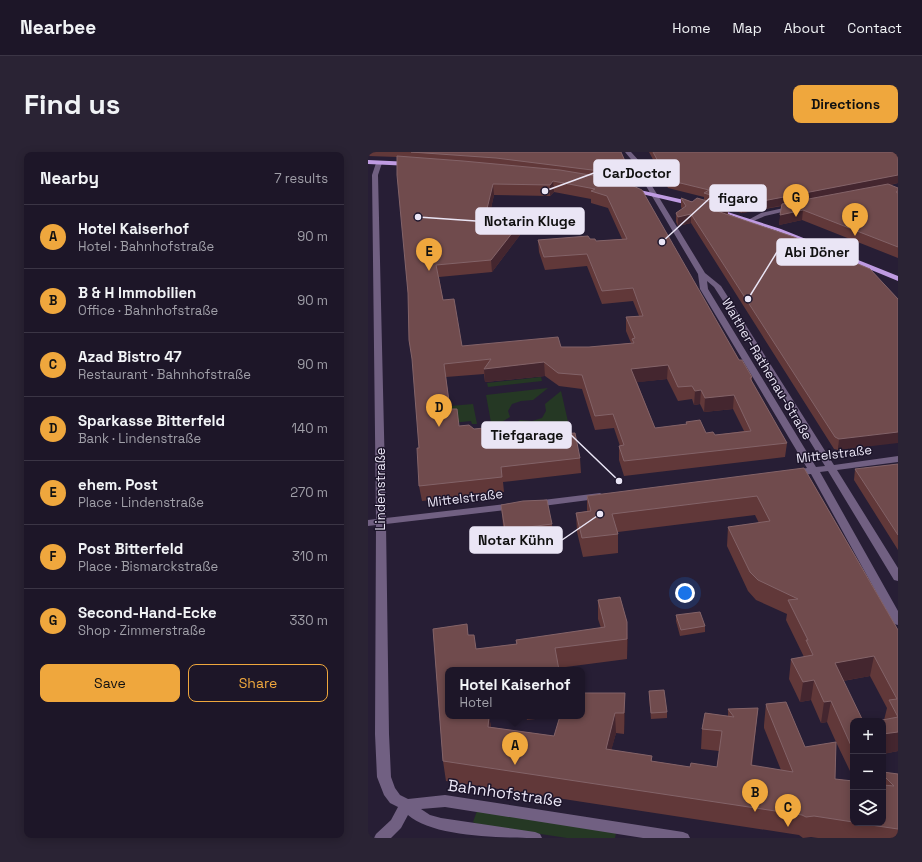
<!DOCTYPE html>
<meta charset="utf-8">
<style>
body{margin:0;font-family:"Space Grotesk",sans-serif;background:#2a2334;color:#f1f3f6}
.controls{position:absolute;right:12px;bottom:12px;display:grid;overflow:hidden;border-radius:8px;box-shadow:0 2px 10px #0003}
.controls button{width:36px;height:36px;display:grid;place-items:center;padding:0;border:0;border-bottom:1px solid #3b3545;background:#1d1628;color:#f1f3f6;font:20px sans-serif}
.you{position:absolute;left:317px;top:441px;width:14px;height:14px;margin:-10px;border:3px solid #fff;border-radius:50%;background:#1a73e8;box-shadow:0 0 0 6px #1a73e833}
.badge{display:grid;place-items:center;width:26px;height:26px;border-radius:50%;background:#efa73d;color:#111;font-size:13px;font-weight:700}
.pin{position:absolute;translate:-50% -33px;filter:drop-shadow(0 1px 2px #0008)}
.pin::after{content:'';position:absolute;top:21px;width:14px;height:12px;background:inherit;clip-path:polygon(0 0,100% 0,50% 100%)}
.popup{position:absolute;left:77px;top:515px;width:140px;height:52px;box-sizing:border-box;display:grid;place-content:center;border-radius:8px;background:#1d1628;filter:drop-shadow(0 1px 3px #0005);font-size:13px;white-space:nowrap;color:#a09fa8}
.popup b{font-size:15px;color:#f1f3f6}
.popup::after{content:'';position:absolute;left:50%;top:100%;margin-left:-8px;border:8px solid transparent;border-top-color:#1d1628}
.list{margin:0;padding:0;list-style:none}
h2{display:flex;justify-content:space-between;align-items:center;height:52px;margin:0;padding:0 16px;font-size:17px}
h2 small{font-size:13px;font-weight:400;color:#a09fa8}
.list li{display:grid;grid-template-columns:26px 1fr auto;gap:12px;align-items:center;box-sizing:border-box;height:64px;padding:0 16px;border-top:1px solid #3b3545}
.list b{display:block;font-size:15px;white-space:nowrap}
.list p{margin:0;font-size:13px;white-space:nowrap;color:#a09fa8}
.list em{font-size:13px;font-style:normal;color:#a09fa8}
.actions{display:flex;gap:8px;padding:12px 16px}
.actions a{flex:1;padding:9px 0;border:1px solid #efa73d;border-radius:8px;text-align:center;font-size:14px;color:#efa73d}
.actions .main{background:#efa73d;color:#111}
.icon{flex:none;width:22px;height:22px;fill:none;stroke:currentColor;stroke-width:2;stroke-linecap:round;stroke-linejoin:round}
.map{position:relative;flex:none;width:530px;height:686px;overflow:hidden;border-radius:8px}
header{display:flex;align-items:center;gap:24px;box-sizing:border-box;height:56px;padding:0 20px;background:#1d1628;border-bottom:1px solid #3b3545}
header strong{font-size:19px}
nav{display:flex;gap:22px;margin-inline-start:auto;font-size:14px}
.intro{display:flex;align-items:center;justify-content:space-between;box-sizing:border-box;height:96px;padding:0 24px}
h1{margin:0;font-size:28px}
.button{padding:10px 18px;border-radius:8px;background:#efa73d;color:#111;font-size:14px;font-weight:700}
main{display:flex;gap:24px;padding:0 24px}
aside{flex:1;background:#1d1628;border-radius:8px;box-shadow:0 2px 10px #0003}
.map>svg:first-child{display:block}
</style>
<header>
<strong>Nearbee</strong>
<nav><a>Home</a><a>Map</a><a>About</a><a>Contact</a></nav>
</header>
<div class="intro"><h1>Find us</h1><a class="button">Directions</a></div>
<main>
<aside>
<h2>Nearby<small>7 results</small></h2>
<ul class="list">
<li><span class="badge">A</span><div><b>Hotel Kaiserhof</b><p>Hotel · Bahnhofstraße</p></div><em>90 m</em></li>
<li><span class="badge">B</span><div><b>B &amp; H Immobilien</b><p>Office · Bahnhofstraße</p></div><em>90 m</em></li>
<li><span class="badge">C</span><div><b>Azad Bistro 47</b><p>Restaurant · Bahnhofstraße</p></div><em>90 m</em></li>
<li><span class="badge">D</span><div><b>Sparkasse Bitterfeld</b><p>Bank · Lindenstraße</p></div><em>140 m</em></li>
<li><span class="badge">E</span><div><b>ehem. Post</b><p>Place · Lindenstraße</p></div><em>270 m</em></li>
<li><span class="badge">F</span><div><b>Post Bitterfeld</b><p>Place · Bismarckstraße</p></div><em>310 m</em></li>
<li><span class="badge">G</span><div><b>Second-Hand-Ecke</b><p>Shop · Zimmerstraße</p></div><em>330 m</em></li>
</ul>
<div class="actions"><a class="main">Save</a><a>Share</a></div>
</aside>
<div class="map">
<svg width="530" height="686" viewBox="0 0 530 686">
<rect width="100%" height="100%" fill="#271e35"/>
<!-- green -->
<path fill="#253824" d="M173 225 174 229 120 235 119 231Z
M180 236 165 248 153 249 144 252 140 259 142 265 124 276 118 243Z
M193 239 201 274 137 281 152 268 164 269 174 266 178 259 177 252Z
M105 252 109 272H104L103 269 84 271 82 254Z
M109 659 248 681 247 686H199L108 672 105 670Z"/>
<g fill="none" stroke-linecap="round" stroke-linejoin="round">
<!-- minor -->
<path fill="#716082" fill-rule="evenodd" d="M257 0H263L273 11 284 34 337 121 353 134 466 313 530 304V310L469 318 530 416V429L526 428 460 319 452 320 530 459V473L526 472 524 469 443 322 425 324 420 321 422 319 439 316 332 137 330 122 278 34 267 12ZM339 129 346 135 377 183 457 314 448 315 340 137Z
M11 9 14 11 10 23 18 366 147 351 152 354 147 357 18 372 21 582 23 625 27 636 32 643 40 647 77 643 315 680 320 682 322 686H275L77 655 53 657 62 663 73 666 167 680 172 682 174 686C141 686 65 686 40 663L33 676 23 686H6L8 682 23 668 30 655 22 651 16 643 9 625 7 582 8 373 0 374V368L8 367 4 23 8 11Z
M425 54 427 55V57L397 64 383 70 380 68 393 61Z
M232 341 237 344 236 346 167 355 162 352 167 349Z"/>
<!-- major -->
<path fill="#bf9be2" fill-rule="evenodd" d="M0 8 43 10 46 12 43 14 0 12Z
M263 36 325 50 328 52 325 54 261 39V37Z
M347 56 413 77 530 124V129L409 79 345 59 344 58Z"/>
</g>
<!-- wall -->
<path fill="#613839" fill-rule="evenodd" d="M0 0H253L261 18V27L255 29 371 208 384 225V230L419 291 417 305 256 324 251 308V294H252L246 276 227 278 214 237 191 234 177 224 117 230 116 222 78 225 82 257 91 274 117 280 128 289 212 306 213 321 135 330 136 340 54 349 51 334V296L45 211 41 188 40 141 29 5 0 4ZM186 40 223 47V51L240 56 254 87 228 89 222 87 170 88 171 100 177 118 219 114 234 152 265 149 271 164 258 165V179L263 191 221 195H193L94 194 75 148 71 125 124 120 152 83 121 65 126 43 182 44ZM299 227 310 249 324 247 326 253 332 252 336 260 365 257 376 279 347 283 338 281 318 270V272L287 276 269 230Z
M281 0H530V31L522 33 530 36V106L434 68 411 73 414 54 374 61 360 57V62L502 117 470 298 466 297 323 71 310 74 308 70V61L314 57 313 55V46L324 50 336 48V45L300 36Z
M530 312V398L486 328 487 317Z
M436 316 530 478V599L515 602V569H509L516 568 519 556 502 524 475 529 495 569H485V619H482L468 590 467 627 485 629V671H515V620L530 622V686H450L443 685 435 686 431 683 78 629 75 609 65 477 99 472 100 483H106L108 497 148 492V488L233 476 230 467V448L252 445 259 470V507L190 516 191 518H80V564H121L123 575 186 584 192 564H214V561H215L216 541H257L256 582 248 581 243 598 284 604V609L322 615 323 611 349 615 351 599 333 597 334 577 337 561 360 564V557L390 556 384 614 413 618 396 576V573L398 552 418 550 437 595 468 590 459 570 453 571 443 548 432 550 421 527 423 507 436 505 418 468 419 462 388 448 380 439 359 394 360 375 391 371 387 363 250 380V401L215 405 209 380 208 361 219 359V344Z
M133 353 184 372 185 393 139 399 135 373Z
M308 463 337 474V480L312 484 308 469Z
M281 539 299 560V566L283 567 281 545Z
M158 564H184V565L159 568Z"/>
<!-- shaded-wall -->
<path fill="#44262f" d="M261 18V27L248 31V21Z
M530 23V31L374 61V53Z
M185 29 186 40 182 44V33Z
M125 32 126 43 118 77 117 65Z
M360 55 359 64 346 58Z
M435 58 434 68 411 73 412 63Z
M323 62V71L310 74V65Z
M152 71V83L124 120 123 108Z
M176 210 177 224 117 230 116 217Z
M300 213 299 227 263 231V217Z
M333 238 332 252 326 253 327 239Z
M366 243 365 257 336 260 337 246Z
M530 280V291L470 298 471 287Z
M259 470 260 490 259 507Z
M506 504 502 524 463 531 467 511Z
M446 528 443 548 432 550 435 530Z
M257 541V561L256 582V561Z
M463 549 459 570 453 571 456 550Z
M247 561 248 581 238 618V597Z
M121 564 124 582 120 575Z
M530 580V599L515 602V582Z"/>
<!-- building -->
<path fill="#704b4d" stroke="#836368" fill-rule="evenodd" d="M43 0H253L261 18 248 21 128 6Z
M285 0H530V23L374 53 336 41 341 38 300 28Z
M29 4 95 9 192 18 252 28 274 38 371 208H374L384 225 382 226 419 291 256 309 251 294 256 293 245 262 227 264 214 223 190 221 176 210 116 217 123 207 76 212 82 257H89L91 274 101 273 106 277 116 276 117 280 126 279 128 289 163 286 171 282 183 281 192 282 207 281 212 306 133 315 134 325 51 334 49 296H51L44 207 41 188 40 141 29 23ZM185 29 227 37 223 39 239 44 259 87 228 89 227 87H222L220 84 170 88 176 105 219 102 234 139 265 136 275 164 258 165 267 186 264 187 266 191 221 195H193L190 185 94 194 86 147 75 148 68 113 123 108 152 71 149 63 117 65 125 32 182 33ZM300 213 310 235 324 234 327 239 333 238 337 246 366 243 383 279 347 283 345 280 338 281 332 268 318 270 319 272 287 276 263 217Z
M520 32 530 36V39L528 40 530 41V95L435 58 412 63 414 52Z
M313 46 324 50 329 46 360 55 346 58 426 85 502 117 530 147V280L471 287 467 285 323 62 310 65 308 61 318 54Z
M530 312V383L487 317Z
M436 316 530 478V580L515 582V569H509L530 565 521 548 529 547 506 504 467 511 495 569H485V598L463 549 456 550 446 528 435 530 423 507 445 503 438 488H440L420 448 430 447 390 428 382 420 360 375 402 369 389 344 244 362 250 382 214 386 208 361 223 359 219 344Z
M179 348 184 372 137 378 133 353 155 349Z
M252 445 259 470V487L187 496 191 518H80V564H121L120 575 186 584 192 564H214V561H215L216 541H257L256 561H247L238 597 284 604 283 609 322 615 323 611 349 615 354 579 334 577 337 561 366 565 360 557 390 556 383 613 425 620 399 556 398 552 418 550 437 595 468 590 467 627 485 629V670L446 664 438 665 434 663 75 609 65 477 99 472 100 483H106L108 497 149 492 148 488 237 475 230 448Z
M332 460 337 474 313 478 308 463Z
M296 538 299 560 283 561 281 539Z
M515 620 530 622V677L489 671H515V633L526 634 515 623Z"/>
<g text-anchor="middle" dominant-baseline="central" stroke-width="3" stroke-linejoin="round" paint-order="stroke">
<!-- street labels -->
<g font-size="13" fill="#eae5f5" stroke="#1d152b">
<text transform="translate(399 217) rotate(59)">Walther-Rathenau-Straße</text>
<text transform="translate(466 302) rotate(-7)">Mittelstraße</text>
<text transform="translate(12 337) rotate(-90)">Lindenstraße</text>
<text transform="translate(97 346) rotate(-7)">Mittelstraße</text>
</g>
<!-- near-street labels -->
<g font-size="16" fill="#eae5f5" stroke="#1d152b">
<text transform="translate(137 641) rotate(8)">Bahnhofstraße</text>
</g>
</g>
<!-- callouts -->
<path fill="none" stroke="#eae5f5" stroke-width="1.5" d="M177 39L226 21M294 90L342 46M50 65L108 69M380 147L409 100M251 329L203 283M232 362L194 388"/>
<g fill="#eae5f5" stroke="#1d152b" stroke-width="1.5">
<circle cx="177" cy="39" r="4"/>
<circle cx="294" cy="90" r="4"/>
<circle cx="50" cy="65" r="4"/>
<circle cx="380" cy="147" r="4"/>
<circle cx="251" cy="329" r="4"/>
<circle cx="232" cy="362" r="4"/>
</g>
<g fill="#eae5f5" stroke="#eae5f5" stroke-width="1.5">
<rect x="226" y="8" width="85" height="26" rx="4"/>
<rect x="342" y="33" width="56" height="26" rx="4"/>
<rect x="108" y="56" width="108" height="26" rx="4"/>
<rect x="409" y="87" width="81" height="26" rx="4"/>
<rect x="114" y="270" width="89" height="26" rx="4"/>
<rect x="102" y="375" width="92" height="26" rx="4"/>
</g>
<g font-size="14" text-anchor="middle" font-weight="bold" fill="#111">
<text x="269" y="26">CarDoctor</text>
<text x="370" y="51">figaro</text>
<text x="162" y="74">Notarin Kluge</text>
<text x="449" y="105">Abi Döner</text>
<text x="159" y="288">Tiefgarage</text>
<text x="148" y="393">Notar Kühn</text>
</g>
</svg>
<div class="controls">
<button>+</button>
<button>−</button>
<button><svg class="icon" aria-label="layers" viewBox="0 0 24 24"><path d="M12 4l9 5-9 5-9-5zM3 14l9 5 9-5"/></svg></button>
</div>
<div class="you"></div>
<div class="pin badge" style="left:147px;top:613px">A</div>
<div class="popup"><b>Hotel Kaiserhof</b>Hotel</div>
<div class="pin badge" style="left:387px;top:660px">B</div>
<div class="pin badge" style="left:420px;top:675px">C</div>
<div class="pin badge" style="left:71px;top:275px">D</div>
<div class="pin badge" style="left:61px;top:119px">E</div>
<div class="pin badge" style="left:487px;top:84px">F</div>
<div class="pin badge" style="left:428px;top:65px">G</div>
</div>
</main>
